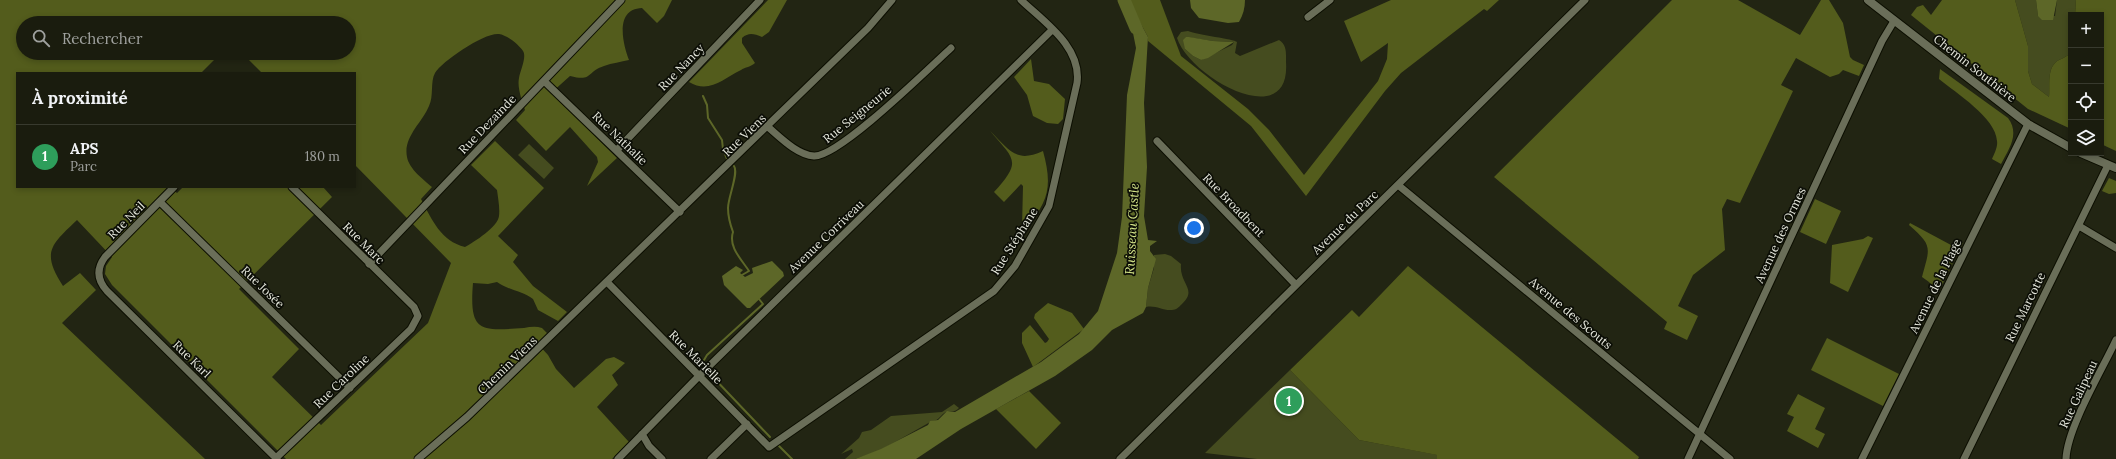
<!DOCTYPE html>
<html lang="fr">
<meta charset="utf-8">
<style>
body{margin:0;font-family:Lora,serif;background:#27291c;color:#f1f3f6}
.controls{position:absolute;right:12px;top:12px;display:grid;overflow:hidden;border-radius:0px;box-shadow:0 2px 6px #0003}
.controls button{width:36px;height:36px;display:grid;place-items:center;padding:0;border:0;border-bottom:1px solid #383a2e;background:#1a1c0e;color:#f1f3f6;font:20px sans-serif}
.you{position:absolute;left:1194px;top:228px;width:14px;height:14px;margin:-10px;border:3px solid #fff;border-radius:50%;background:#1a73e8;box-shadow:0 0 0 6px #1a73e833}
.badge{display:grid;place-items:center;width:26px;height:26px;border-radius:50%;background:#71c1f5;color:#fff;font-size:13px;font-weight:700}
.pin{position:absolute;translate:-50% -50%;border:2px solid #fff;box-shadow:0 1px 4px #0006}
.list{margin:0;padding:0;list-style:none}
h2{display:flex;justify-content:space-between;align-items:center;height:52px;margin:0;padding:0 16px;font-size:17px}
h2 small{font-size:13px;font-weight:400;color:#9fa19e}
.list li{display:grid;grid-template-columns:26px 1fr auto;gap:12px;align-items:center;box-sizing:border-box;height:64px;padding:0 16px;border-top:1px solid #383a2e}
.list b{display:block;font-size:15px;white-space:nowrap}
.list p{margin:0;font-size:13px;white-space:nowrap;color:#9fa19e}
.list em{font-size:13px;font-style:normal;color:#9fa19e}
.icon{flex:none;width:22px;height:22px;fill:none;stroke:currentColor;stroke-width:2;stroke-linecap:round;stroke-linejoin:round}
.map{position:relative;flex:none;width:2116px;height:459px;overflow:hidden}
.search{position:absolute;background:#1a1c0e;box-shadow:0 2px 6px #0003;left:16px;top:16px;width:340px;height:44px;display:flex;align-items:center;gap:10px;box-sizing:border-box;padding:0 14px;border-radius:22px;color:#9fa19e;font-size:15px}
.panel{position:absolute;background:#1a1c0e;box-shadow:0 2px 6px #0003;left:16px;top:72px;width:340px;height:116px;border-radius:0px}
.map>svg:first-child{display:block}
</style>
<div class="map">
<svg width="2116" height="459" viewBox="0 0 2116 459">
<rect width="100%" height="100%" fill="#222513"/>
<!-- green -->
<path fill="#454c1f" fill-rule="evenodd" d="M2015 0H2036L2038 16H2055L2057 0H2076L2075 15H2071V52C2067 58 2060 58 2055 63 2047 71 2050 87 2049 97L2032 84 2028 71V46Z
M1188 31C1198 35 1234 39 1237 42L1235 53 1240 56 1279 40C1287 45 1286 53 1286 62 1291 134 1189 77 1177 38L1181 32ZM1186 37 1213 41 1234 42 1232 45 1201 60 1193 56 1185 49Z
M529 144 554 168 544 179 518 155Z
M1165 254 1171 256 1181 264C1179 284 1198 289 1182 304 1179 307 1176 310 1172 310 1163 311 1156 305 1146 307L1148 288 1154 268V255Z
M1290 370 1359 440 1438 455 1437 459H1257L1205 453Z
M954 404 959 408C954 413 952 410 946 412 941 414 939 421 932 421L881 450 855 459H845L853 452 852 449 841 454 859 438 862 432 871 430 891 416 942 412Z"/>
<!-- forest -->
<path fill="#535c1c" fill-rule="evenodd" d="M0 0H672L664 16 657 23 642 8C614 9 623 44 629 60 621 62 612 63 604 66 586 72 593 82 570 76L551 93 617 158 587 186 598 162 597 157 570 127 546 151 516 120 525 110C522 100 517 88 519 78 520 71 527 57 523 51 519 45 507 35 499 34 485 32 442 61 435 73 430 82 434 96 429 106 422 123 403 137 407 157 409 169 424 180 432 187L421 199C432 220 441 241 465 247 474 242 498 227 499 216 500 208 498 198 497 190L471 165 495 141 544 188 498 236 518 255 513 262 533 286 567 312 558 321 538 310 533 299C522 291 508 290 497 282L488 284 473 283C469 333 480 331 524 328 530 327 536 326 542 328L547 333 537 343 548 355 556 369 574 388 606 359 614 357 625 363 612 375 618 385 597 407 629 442 612 459H286L112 285 105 274 106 266 112 257 77 220C51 245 41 252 63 286L80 273 96 290 62 323 205 459H0ZM23 23H349V53H242L262 73H355V165L451 263 428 323 321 425 272 377 299 349 239 289 332 197 323 187H183L177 193 170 187H17V73H201L221 53H23Z
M768 0H787L769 32 762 37C754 34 749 32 742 38V43L755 63C751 67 745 67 741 70 723 79 709 94 689 82Z
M1124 0H1160L1181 56 1248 109 1269 130 1304 175 1378 81 1387 59 1388 43 1361 62 1344 21 1391 0H1499L1487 11 1484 9 1401 73 1385 91 1306 196 1251 126 1148 41V37L1135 13 1128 12Z
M1672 0H1738L1800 35 1821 0H1829L1843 23 1850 57 1853 60 1864 65 1859 76 1843 70 1839 74 1830 77 1796 58 1781 85 1793 91 1740 203 1727 199 1722 209 1725 250 1693 275 1678 306 1698 316 1687 340 1664 329 1667 322 1494 177Z
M1942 0H2015L2028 46V71L2032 84 2049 97C2050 87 2047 71 2055 63 2060 58 2067 58 2071 52V129L2028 109 1911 15 1917 7 1923 5 1931 15Z
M2076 0H2116V151L2101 144V15H2075Z
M1031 59 1034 81 1049 84 1065 99 1063 119 1058 124 1047 123 1033 116 1027 95 1014 77Z
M1940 69 2008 118C2020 134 2009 149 2001 164L1992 159C1994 154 1998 147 1997 141 1996 118 1956 93 1939 79Z
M990 131C1009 149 1015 164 1043 151 1052 184 1050 201 1026 227H1022L1023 186 1021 184 1004 202 994 192C1022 161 1015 160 990 131Z
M2109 178 2116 181V193L2109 194 2102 191Z
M1815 199 1841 211 1826 244 1800 232Z
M1910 223 1951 245 1963 243 1938 293 1929 282 1922 277C1930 247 1933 246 1909 225Z
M1868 236 1873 238 1848 292 1830 283 1832 245 1863 239Z
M1408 266 1639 457 1638 459H1437V455L1359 440 1290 370 1352 310 1359 317Z
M1048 303 1072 313 1084 329 1033 367 1022 343V333L1030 325 1045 343 1047 342 1049 339 1034 318 1035 314Z
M1827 338 1899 374 1883 406 1811 370Z
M1029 391 1061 423 1036 449 996 409Z
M1798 394 1825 408 1815 429 1825 434 1818 448 1787 431 1794 417 1787 414Z"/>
<!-- water -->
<path fill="#5d6728" d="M1190 0H1245C1245 8 1243 15 1239 22L1228 23 1199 18 1191 8Z
M2036 0H2057L2053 20H2042L2038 16Z
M1128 12 1135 13 1148 37 1144 103 1147 167 1144 216 1148 240 1157 241 1150 246V251L1156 259 1148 288 1146 307 1143 313 1112 330 1092 350 1055 376 961 429 916 459H855L881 449 928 425 930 421 938 420 947 411 955 412 1041 362 1079 334 1098 311 1117 253 1122 217 1127 95 1136 48 1132 28 1126 18Z
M1189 37 1213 41 1234 42 1208 58 1201 60 1193 56 1185 49 1183 40 1186 37Z
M772 261 783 272 784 276 750 308H747L724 285 722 276 736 266 743 270 740 273 745 277 753 273 752 268Z"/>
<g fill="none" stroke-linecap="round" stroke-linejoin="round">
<!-- stream -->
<path stroke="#5d6728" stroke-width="2" d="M703 96 707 105 708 118 722 140 723 149 727 159
M734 166C739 173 728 197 728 208 728 216 730 224 733 232 728 247 742 260 749 271L742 275
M701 365 707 355 763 304 759 299
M710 374 770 437
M779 446 792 459"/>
<!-- river -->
<path stroke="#5d6728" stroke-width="13" d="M1124 0 1136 28"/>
<!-- minor casing -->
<g stroke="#0c0e01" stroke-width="9">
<path id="minor" d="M1308 17 1330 0
M544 81 680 212
M768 127C780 137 797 155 814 156 839 157 929 68 951 48
M1157 141 1296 285
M617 150 760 0
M1398 185 1730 459
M174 187 105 257C96 269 97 280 107 291L277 459
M160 202 350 388
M2079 226 2116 248
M369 264 621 0
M608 283 769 447 994 291 1015 266 1049 206 1077 83C1082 47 1044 22 1021 0
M642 434 649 446 662 459
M276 458 411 329 418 316 414 307 292 187
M418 459 467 417 868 28 892 0
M618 459 699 376 1052 30
M711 459 747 424
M1120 459 1585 0
M1688 459 1882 41 1894 21
M1862 459 2028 124
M1964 459 2108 165
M2066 459C2067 428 2102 370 2116 340"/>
</g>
<!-- tertiary casing -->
<g stroke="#0c0e01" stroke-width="10">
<path id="tertiary" d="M1868 0 2028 124 2071 148
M2081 153 2116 168"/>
</g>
<!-- minor -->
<use href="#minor" stroke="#6a6e59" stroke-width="7"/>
<!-- tertiary -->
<use href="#tertiary" stroke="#6a6e59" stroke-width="8"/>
</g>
<g text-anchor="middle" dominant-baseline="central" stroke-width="3.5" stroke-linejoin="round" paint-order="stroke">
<!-- street labels -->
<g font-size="12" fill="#e6e8dd" stroke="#0c0e06">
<text transform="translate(681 67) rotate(-46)">Rue Nancy</text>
<text transform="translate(1975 68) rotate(38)">Chemin Southière</text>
<text transform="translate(857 114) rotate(-39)">Rue Seigneurie</text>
<text transform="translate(487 124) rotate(-46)">Rue Dezainde</text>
<text transform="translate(744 135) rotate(-44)">Rue Viens</text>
<text transform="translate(620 138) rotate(44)">Rue Nathalie</text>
<text transform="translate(1234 205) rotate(46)">Rue Broadbent</text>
<text transform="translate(126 220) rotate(-45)">Rue Neil</text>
<text transform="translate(1345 222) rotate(-44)">Avenue du Parc</text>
<text transform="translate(1780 235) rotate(-65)">Avenue des Ormes</text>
<text transform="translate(826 236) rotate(-44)">Avenue Corriveau</text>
<text transform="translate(1014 241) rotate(-58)">Rue Stéphane</text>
<text transform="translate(364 243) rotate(45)">Rue Marc</text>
<text transform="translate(1935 286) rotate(-64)">Avenue de la Plage</text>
<text transform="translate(263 287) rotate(44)">Rue Josée</text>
<text transform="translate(2025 307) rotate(-64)">Rue Marcotte</text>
<text transform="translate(1571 313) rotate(40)">Avenue des Scouts</text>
<text transform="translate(696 357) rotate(45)">Rue Marielle</text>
<text transform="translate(192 359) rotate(44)">Rue Karl</text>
<text transform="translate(507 365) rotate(-44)">Chemin Viens</text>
<text transform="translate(341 381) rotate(-44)">Rue Caroline</text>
<text transform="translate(2078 394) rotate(-65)">Rue Galipeau</text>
</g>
<!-- water labels -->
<g font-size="13" font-style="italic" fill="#d4e488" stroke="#0c0e06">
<text transform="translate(1132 229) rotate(-87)">Ruisseau Castle</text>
</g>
</g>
</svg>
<div class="controls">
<button>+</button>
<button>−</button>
<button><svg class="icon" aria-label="locate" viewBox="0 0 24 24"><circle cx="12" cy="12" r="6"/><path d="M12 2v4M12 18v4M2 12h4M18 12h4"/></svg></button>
<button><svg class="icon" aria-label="layers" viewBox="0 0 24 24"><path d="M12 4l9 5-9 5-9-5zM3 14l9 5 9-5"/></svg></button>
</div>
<div class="you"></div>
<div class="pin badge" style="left:1289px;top:401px;background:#2e9e5b">1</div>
<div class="search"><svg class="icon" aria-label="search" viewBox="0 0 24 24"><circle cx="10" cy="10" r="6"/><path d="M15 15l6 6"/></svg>Rechercher</div>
<section class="panel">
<h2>À proximité<small></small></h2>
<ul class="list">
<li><span class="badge" style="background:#2e9e5b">1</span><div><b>APS</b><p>Parc</p></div><em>180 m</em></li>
</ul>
</section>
</div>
